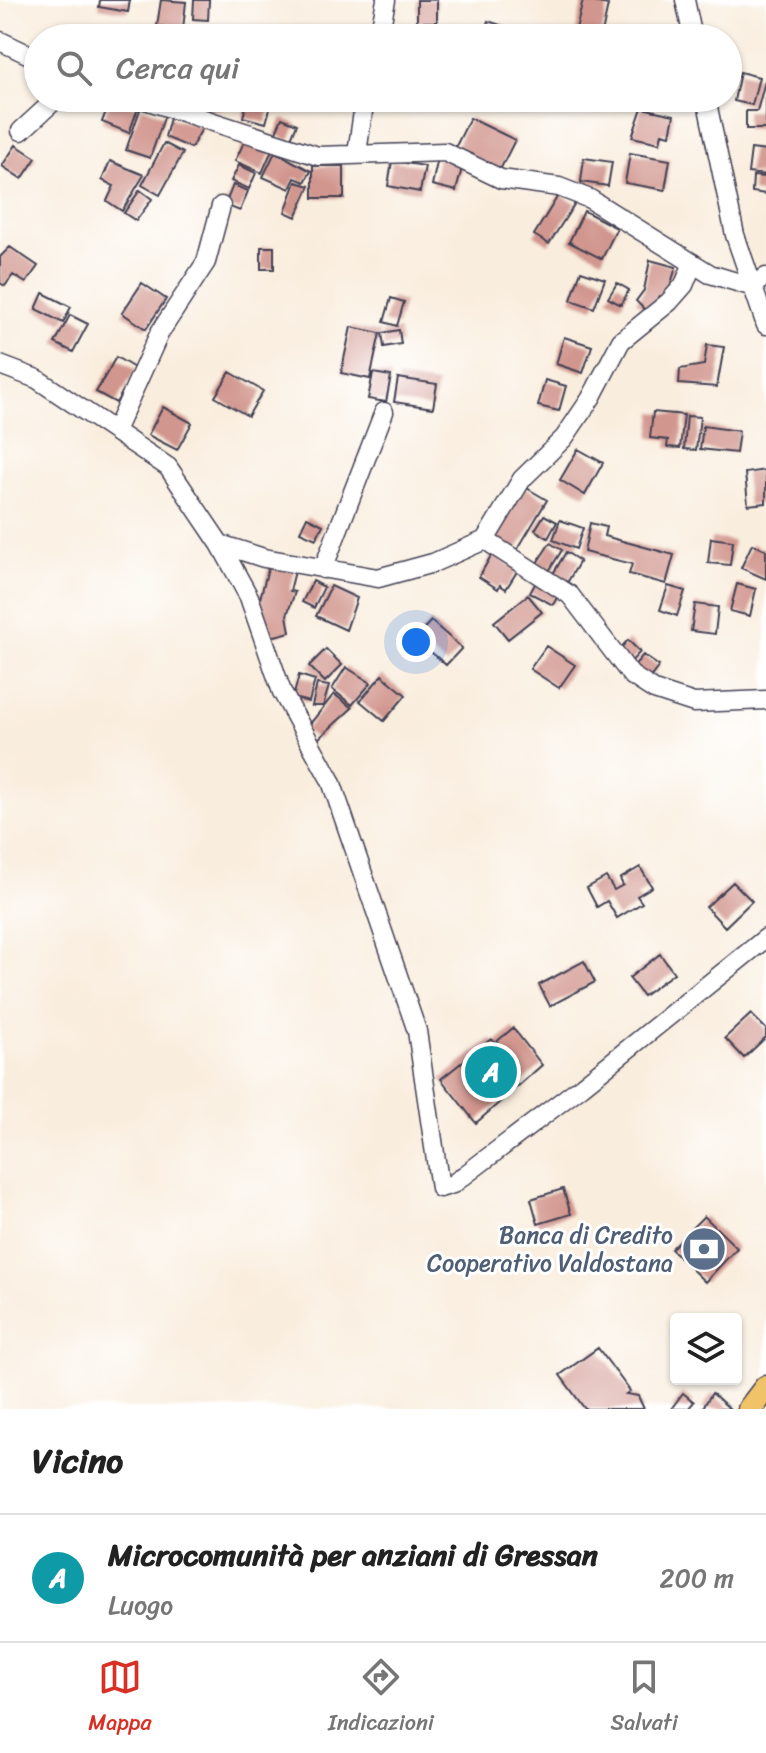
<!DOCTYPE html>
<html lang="it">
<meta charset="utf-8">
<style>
body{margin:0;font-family:Sriracha,sans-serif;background:#f2f2f2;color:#222}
.controls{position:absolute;right:24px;bottom:24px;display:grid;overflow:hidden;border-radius:8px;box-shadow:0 2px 6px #0004}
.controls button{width:72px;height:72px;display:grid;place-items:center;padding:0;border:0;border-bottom:2px solid #e0e0e0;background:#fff;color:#222;font:40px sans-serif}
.you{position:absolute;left:416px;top:642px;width:28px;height:28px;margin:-20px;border:6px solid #fff;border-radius:50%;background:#1a73e8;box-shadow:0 0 0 12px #1a73e833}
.badge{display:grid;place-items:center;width:52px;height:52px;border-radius:50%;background:#d93025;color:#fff;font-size:26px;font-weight:700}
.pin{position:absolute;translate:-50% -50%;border:4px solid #fff;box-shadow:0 2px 8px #0006}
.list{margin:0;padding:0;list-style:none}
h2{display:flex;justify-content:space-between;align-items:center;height:104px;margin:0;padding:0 32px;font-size:34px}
h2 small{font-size:26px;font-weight:400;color:#767676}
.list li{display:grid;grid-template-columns:52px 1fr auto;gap:24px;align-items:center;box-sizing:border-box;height:128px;padding:0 32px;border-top:2px solid #e0e0e0}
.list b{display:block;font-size:30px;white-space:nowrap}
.list p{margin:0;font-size:26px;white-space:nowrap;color:#767676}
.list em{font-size:26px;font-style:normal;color:#767676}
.icon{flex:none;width:44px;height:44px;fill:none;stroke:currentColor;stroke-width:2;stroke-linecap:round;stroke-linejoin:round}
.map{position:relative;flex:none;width:766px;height:1409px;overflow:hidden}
.search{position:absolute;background:#fff;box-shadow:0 2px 6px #0004;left:24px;right:24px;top:24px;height:88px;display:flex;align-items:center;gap:20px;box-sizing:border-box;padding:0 28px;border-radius:44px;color:#767676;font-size:30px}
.sheet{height:232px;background:#fff}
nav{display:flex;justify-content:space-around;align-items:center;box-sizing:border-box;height:112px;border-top:2px solid #e0e0e0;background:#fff;font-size:22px;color:#767676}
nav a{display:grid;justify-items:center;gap:4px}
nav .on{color:#d93025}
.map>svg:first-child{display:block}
</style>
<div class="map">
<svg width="766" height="1409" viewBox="0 0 766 1409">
<rect width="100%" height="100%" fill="#fff"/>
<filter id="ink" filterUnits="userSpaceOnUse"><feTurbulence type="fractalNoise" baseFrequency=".0125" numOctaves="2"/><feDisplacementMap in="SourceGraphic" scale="16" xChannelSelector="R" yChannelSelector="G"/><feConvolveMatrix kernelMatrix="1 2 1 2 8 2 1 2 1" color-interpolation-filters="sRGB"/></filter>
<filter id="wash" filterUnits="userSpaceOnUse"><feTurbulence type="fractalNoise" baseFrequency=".006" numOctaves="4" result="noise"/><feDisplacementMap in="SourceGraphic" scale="32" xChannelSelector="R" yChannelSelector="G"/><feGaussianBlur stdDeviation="1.8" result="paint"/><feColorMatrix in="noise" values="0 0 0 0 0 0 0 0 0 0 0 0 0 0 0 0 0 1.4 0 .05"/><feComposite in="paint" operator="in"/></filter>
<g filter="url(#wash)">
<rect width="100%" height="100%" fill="#f9eddd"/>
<g id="blocks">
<!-- building -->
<path fill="#d1968e" d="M100 0H130L128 12 99 7Z
M161 0 186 2 183 29 157 26Z
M194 0H209L208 20 193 19Z
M417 0H437V22H417Z
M583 0 608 5 601 38H574Z
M488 21 525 33 523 38H482Z
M740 72 759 77 752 105 734 101Z
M766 78V129H746V111H757Z
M111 98 138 108 129 133 102 122Z
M208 98H224V108L208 109Z
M248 98H273L266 123 243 117Z
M141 107 165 115 150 158 126 150Z
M642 108 674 115 670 135 662 133 660 143 632 137Z
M170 118 203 127 191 148 165 137Z
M282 118 297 124 290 141 275 134Z
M470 118 515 140 500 170 455 148Z
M246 138 272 150 262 173 235 161Z
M164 143 183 153 160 195 142 185Z
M16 145 36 158 22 179 2 166Z
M751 149 766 151V175L748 173Z
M275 152 311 171 305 182 295 178 290 189 263 177Z
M630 153 670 160 665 190 625 183Z
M438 158 463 164 456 191 432 185Z
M584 158 612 162 608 186 581 182Z
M110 161 144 175 122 211 107 201 114 186 102 180Z
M392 161 425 166 420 192 388 186Z
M239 165 256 173 249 189 231 181Z
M313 166H344V198H313Z
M753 176 766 177V194L752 192Z
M296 182 310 186 296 217 285 212Z
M233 185 248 191 240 211 225 205Z
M140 190 152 199 136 221 124 213Z
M559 194 575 203 549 244 534 235Z
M584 211 617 228 602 259 569 242Z
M10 247 38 266 26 283 13 275 5 286 0 283V257Z
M261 247H274V269H261Z
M650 260 676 267 666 300 660 296 646 311 636 301 644 290Z
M581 271 605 279 594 308 571 300Z
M142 283 166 299 146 329 122 313Z
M617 283 629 290 621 305 608 298Z
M43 293 71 307 63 323 36 309Z
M391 298 404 302 397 326 384 322Z
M70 315 88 324 73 352 55 343Z
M351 327 380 333 370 379 341 373Z
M399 330 401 344 384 347 382 333Z
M564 337 592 346 583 373 556 364Z
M707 345 724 347 717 387 679 384 680 369 704 365Z
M116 357 136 369 116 403 96 392Z
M230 372 263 391 248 416 215 397Z
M373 373 391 376 386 402 368 399Z
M398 378 437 384 433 408 394 402Z
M545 380 566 386 559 411 538 406Z
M163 407 192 423 177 450 148 435Z
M653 412 684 415 680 448 667 447 668 440 650 438Z
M687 416 700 417 696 450 684 449Z
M703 426 739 431 736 453 700 449Z
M578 449 603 463 585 495 560 480Z
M766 470V503L748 505 745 473Z
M525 487 547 500 516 552 494 539Z
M544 515 557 522 548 538 535 530Z
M307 517 323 525 316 539 300 532Z
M560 520 583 528 576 549 553 540Z
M590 523 606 527 604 536 674 555 666 584 629 574 632 564 584 552Z
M711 538 733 541 730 565 708 563Z
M550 543 562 550 547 574 535 566Z
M752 544 766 550V579L741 568Z
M566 552 580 561 564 588 550 579Z
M492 554 518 570 506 589 500 585 498 589 479 577Z
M269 565 295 571 290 591 295 592 287 615 290 632 271 637 258 606Z
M313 581 324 587 314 608 302 602Z
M536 582 559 594 553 605 530 593Z
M737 584 756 589 750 616 730 611Z
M331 586 357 598 346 630 316 616Z
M668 586 685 591 677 616 660 610Z
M528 595 542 612 508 639 494 622Z
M695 604 718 607 715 634 691 631Z
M431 621 462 648 446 665 415 638Z
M628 640 640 652 629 664 617 652Z
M546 646 575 665 559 688 530 669Z
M326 649 342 665 325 682 309 666Z
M643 655 659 666 649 679 633 667Z
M346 667 371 683 352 705 332 689Z
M299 675 315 680 309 702 293 698Z
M382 675 406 695 384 721 360 701Z
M317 684 329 686 323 706H312Z
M334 694 352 708 317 740 305 730Z
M640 867 652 887 637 896 642 903 617 918 607 901 597 907 587 888 606 877 614 890 623 885 620 879Z
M733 882 752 901 725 927 706 907Z
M660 954 674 973 643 996 629 978Z
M584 961 595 982 550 1006 539 985Z
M751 1014 766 1029V1037L744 1058 725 1038Z
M513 1028 542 1065 476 1123 441 1079 491 1039 495 1043Z
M563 1189 571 1214 538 1224 531 1199Z
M704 1216 737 1248 705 1282 671 1249Z
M598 1348 630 1391 626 1394 638 1396 644 1409H585L560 1375Z
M683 1393 694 1402 688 1409H671Z
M712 1393 730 1409H702Z"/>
</g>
</g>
<g filter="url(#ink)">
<use href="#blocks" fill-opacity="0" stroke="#424053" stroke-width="2"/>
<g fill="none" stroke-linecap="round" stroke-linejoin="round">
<!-- minor casing -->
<g stroke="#424053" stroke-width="21">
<path id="minor" d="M685 0 693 38
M379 38 386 0
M0 41 38 59
M139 98 318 156 445 152 501 179 559 187 590 199 710 274 750 286 766 277
M706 98 735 235 766 325
M21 131 57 98
M357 153 365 98
M0 365 37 379 168 467 220 544 264 558 378 578 433 563 485 540 522 479 564 438 591 398 621 341 669 302 684 285 693 263
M115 431 160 332 206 262 221 206
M485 540 570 595 631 675 654 690 694 703 766 700
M220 544 249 597 282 692 331 781 417 1031 440 1188 453 1184 582 1086 766 938
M323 569 384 412"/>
</g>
<!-- major casing -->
<g stroke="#424053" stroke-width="27">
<path id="major" d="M750 1409 766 1388"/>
</g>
<!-- minor -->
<use href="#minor" stroke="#fff" stroke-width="18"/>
<!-- major -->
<use href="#major" stroke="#f1c369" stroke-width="24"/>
</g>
</g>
<!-- icons -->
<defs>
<g id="bank-disc" transform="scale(2.3)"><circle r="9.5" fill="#5c6f8a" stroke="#fff"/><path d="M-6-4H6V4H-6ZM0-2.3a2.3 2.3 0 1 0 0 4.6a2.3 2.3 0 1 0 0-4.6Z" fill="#fff"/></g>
</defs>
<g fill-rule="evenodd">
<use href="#bank-disc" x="704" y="1249"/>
</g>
<g text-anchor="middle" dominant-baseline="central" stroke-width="6" stroke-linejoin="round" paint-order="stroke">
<!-- service labels -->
<g font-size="24" fill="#4e5e75" stroke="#fff" text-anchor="end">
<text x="673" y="1235">Banca di Credito<tspan x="673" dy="28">Cooperativo Valdostana</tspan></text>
</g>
</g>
</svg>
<div class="controls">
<button><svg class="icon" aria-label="layers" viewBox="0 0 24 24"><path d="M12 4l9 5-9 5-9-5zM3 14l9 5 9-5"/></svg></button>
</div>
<div class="you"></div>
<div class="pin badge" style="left:491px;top:1072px;background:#0f9aa8">A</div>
<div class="search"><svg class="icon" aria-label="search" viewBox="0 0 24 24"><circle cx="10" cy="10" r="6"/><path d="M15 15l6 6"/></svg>Cerca qui</div>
</div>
<section class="sheet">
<h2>Vicino<small></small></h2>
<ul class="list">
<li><span class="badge" style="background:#0f9aa8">A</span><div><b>Microcomunità per anziani di Gressan</b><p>Luogo</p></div><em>200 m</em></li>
</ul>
</section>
<nav>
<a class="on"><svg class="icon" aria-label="map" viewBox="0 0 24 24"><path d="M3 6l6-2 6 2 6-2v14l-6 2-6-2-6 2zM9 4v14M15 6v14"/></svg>Mappa</a>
<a><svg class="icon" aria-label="directions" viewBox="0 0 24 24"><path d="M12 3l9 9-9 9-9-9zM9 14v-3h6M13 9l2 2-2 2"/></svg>Indicazioni</a>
<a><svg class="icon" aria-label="saved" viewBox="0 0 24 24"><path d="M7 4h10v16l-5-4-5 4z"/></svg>Salvati</a>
</nav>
